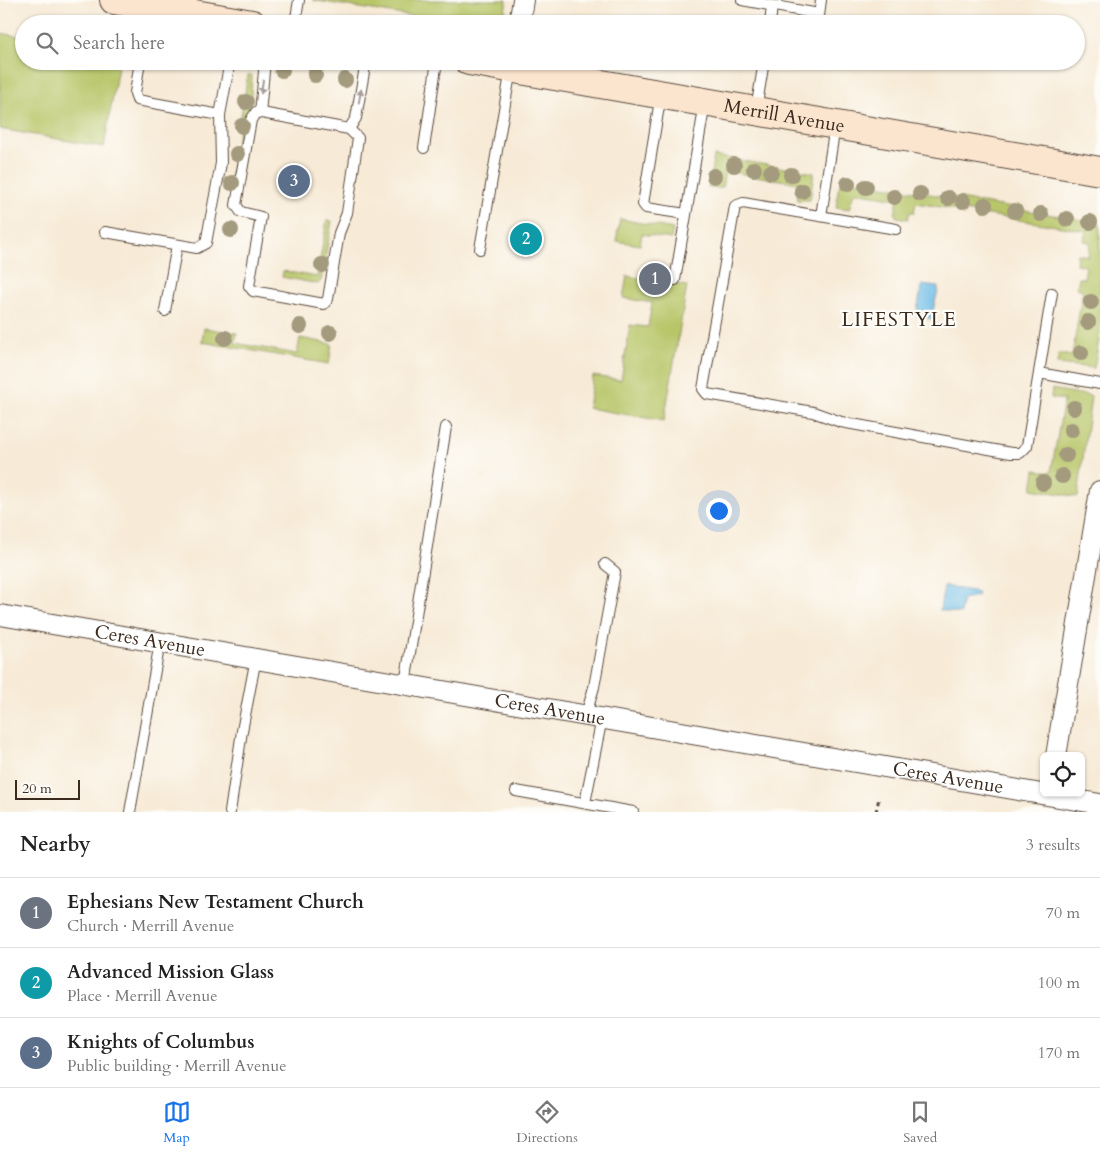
<!DOCTYPE html>
<meta charset="utf-8">
<style>
body{margin:0;font-family:Cardo,serif;background:#f2f2f2;color:#222}
.controls{position:absolute;right:15px;bottom:15px;display:grid;overflow:hidden;border-radius:8px;box-shadow:0 1px 4px #0004}
.controls button{width:45px;height:45px;display:grid;place-items:center;padding:0;border:0;border-bottom:1px solid #e0e0e0;background:#fff;color:#222;font:25px sans-serif}
.scale{position:absolute;left:15px;bottom:12px;width:65px;box-sizing:border-box;padding-left:5px;border:2px solid #3b2a1e;border-top:0;font-size:14px;line-height:18px;white-space:nowrap;color:#3b2a1e;-webkit-text-stroke:4px #fdfcf7;paint-order:stroke}
.you{position:absolute;left:718px;top:510px;width:18px;height:18px;margin:-12px;border:4px solid #fff;border-radius:50%;background:#1a73e8;box-shadow:0 0 0 8px #1a73e833}
.badge{display:grid;place-items:center;width:32px;height:32px;border-radius:50%;background:#1a73e8;color:#fff;font-size:16px;font-weight:700}
.pin{position:absolute;translate:-50% -50%;border:2px solid #fff;box-shadow:0 1px 5px #0006}
.list{margin:0;padding:0;list-style:none}
h2{display:flex;justify-content:space-between;align-items:center;height:65px;margin:0;padding:0 20px;font-size:21px}
h2 small{font-size:16px;font-weight:400;color:#767676}
.list li{display:grid;grid-template-columns:32px 1fr auto;gap:15px;align-items:center;box-sizing:border-box;height:70px;padding:0 20px;border-top:1px solid #e0e0e0}
.list b{display:block;font-size:19px;white-space:nowrap}
.list p{margin:0;font-size:16px;white-space:nowrap;color:#767676}
.list em{font-size:16px;font-style:normal;color:#767676}
.icon{flex:none;width:28px;height:28px;fill:none;stroke:currentColor;stroke-width:2;stroke-linecap:round;stroke-linejoin:round}
.map{position:relative;flex:none;width:1100px;height:812px;overflow:hidden}
.search{position:absolute;background:#fff;box-shadow:0 1px 4px #0004;left:15px;right:15px;top:15px;height:55px;display:flex;align-items:center;gap:12px;box-sizing:border-box;padding:0 18px;border-radius:28px;color:#767676;font-size:19px}
.sheet{height:275px;background:#fff}
nav{display:flex;justify-content:space-around;align-items:center;box-sizing:border-box;height:70px;border-top:1px solid #e0e0e0;background:#fff;font-size:14px;color:#767676}
nav a{display:grid;justify-items:center;gap:2px}
nav .on{color:#1a73e8}
.map>svg:first-child{display:block}
</style>
<div class="map">
<svg width="1100" height="812" viewBox="0 0 1100 812">
<rect width="100%" height="100%" fill="#fdfcf7"/>
<filter id="ink" filterUnits="userSpaceOnUse"><feTurbulence type="fractalNoise" baseFrequency=".02" numOctaves="2"/><feDisplacementMap in="SourceGraphic" scale="10" xChannelSelector="R" yChannelSelector="G"/><feConvolveMatrix kernelMatrix="1 2 1 2 8 2 1 2 1" color-interpolation-filters="sRGB"/></filter>
<filter id="wash" filterUnits="userSpaceOnUse"><feTurbulence type="fractalNoise" baseFrequency=".0096" numOctaves="4" result="noise"/><feDisplacementMap in="SourceGraphic" scale="20" xChannelSelector="R" yChannelSelector="G"/><feGaussianBlur stdDeviation="1.12" result="paint"/><feColorMatrix in="noise" values="0 0 0 0 0 0 0 0 0 0 0 0 0 0 0 0 0 1.4 0 .05"/><feComposite in="paint" operator="in"/></filter>
<g filter="url(#wash)">
<rect width="100%" height="100%" fill="#f7ead6"/>
<!-- green -->
<path fill="#b8c669" stroke="#7a7844" d="M312 0H507L504 17 487 13 485 24H458Z
M0 33 24 37V61H119L104 147 0 129Z
M248 75H252L251 96 234 193 228 192Z
M714 156 814 173 810 200H797L798 183 725 171 722 188H708Z
M842 179 1100 223V335L1094 368 1057 364 1059 354 1072 356 1083 290 1077 288 1079 278H1084L1086 266 1076 264 1077 254 1088 256 1090 242 1084 241 1086 231 916 203 914 212H910L908 219 897 217 895 215 898 199 854 192 849 209 836 207 838 190Z
M620 219 673 229 671 239 642 234 640 245 616 241Z
M327 220 332 221 321 281 318 284 282 277 283 271 317 277Z
M627 276 687 286 664 421 588 408 593 376 621 380 630 325 648 327 652 303 623 298Z
M204 328 237 333 235 343 297 354 300 338 332 344 329 364 202 342Z
M1052 389 1091 396 1078 497 1032 489 1035 470 1051 472 1064 400 1051 398Z"/>
<!-- water -->
<path fill="#69bae5" stroke="#527282" d="M922 285 938 287V290L931 319 918 317 916 315Z
M944 586 978 592 977 596 963 599 960 614 940 610Z"/>
</g>
<g filter="url(#ink)">
<g fill="none" stroke-linecap="round" stroke-linejoin="round">
<!-- lane casing -->
<g stroke="#57473a" stroke-width="12">
<path id="lane" d="M742 0 819 14
M147 24 149 7
M295 24 299 0
M770 24 772 6
M818 24 821 0
M140 61 135 93 137 100 220 115
M661 94 643 204 646 208 686 214
M756 110 764 61
M256 112 349 129 358 138 347 213 339 233 328 299 324 304 253 291 249 286 261 217 241 212 236 205 251 120Z
M260 113 265 61
M349 129 356 118 366 61
M424 148 437 61
M821 216 835 126
M896 229 743 203 735 206 703 389 707 394 813 412 841 422 1011 453H1020L1027 446 1052 293
M105 232 197 248 206 243 221 163 220 115 230 61
M480 249 511 69
M675 280 705 103
M165 311 177 245
M1039 373 1100 384
M405 684 446 427
M586 715 594 687 615 572 605 564
M516 791 633 812
M585 803 602 718
M130 812 160 642
M230 812 242 731 256 658"/>
</g>
<!-- street casing -->
<g stroke="#57473a" stroke-width="22">
<g id="street">
<path d="M519 24 523 0"/>
<path id="s1" d="M0 615 1100 804"/>
<path d="M1056 756 1100 491"/>
</g>
</g>
<!-- secondary casing -->
<g stroke="#57473a" stroke-width="30">
<g id="secondary">
<path d="M114 0 252 24"/>
<path id="s2" d="M469 61 1100 171"/>
</g>
</g>
<!-- path -->
<path stroke="#57473a" stroke-width="3" stroke-dasharray="4 4" stroke-linecap="butt" d="M876 812 879 798"/>
<!-- lane -->
<use href="#lane" stroke="#fff" stroke-width="10"/>
<!-- street -->
<use href="#street" stroke="#fff" stroke-width="20"/>
<!-- secondary -->
<use href="#secondary" stroke="#fbe5cf" stroke-width="28"/>
</g>
<!-- trees -->
<g fill="#a49a7d">
<circle cx="282" cy="70" r="8"/>
<circle cx="315" cy="75" r="8"/>
<circle cx="345" cy="80" r="8"/>
<circle cx="246" cy="102" r="8"/>
<circle cx="242" cy="126" r="8"/>
<circle cx="237" cy="154" r="8"/>
<circle cx="734" cy="165" r="8"/>
<circle cx="754" cy="169" r="8"/>
<circle cx="771" cy="172" r="8"/>
<circle cx="791" cy="175" r="8"/>
<circle cx="714" cy="176" r="8"/>
<circle cx="232" cy="183" r="8"/>
<circle cx="848" cy="184" r="8"/>
<circle cx="866" cy="187" r="8"/>
<circle cx="802" cy="191" r="8"/>
<circle cx="920" cy="194" r="8"/>
<circle cx="894" cy="197" r="8"/>
<circle cx="948" cy="198" r="8"/>
<circle cx="963" cy="201" r="8"/>
<circle cx="985" cy="205" r="8"/>
<circle cx="1015" cy="211" r="8"/>
<circle cx="1041" cy="214" r="8"/>
<circle cx="1067" cy="219" r="8"/>
<circle cx="1090" cy="222" r="8"/>
<circle cx="231" cy="230" r="8"/>
<circle cx="322" cy="265" r="8"/>
<circle cx="1091" cy="302" r="8"/>
<circle cx="1088" cy="322" r="8"/>
<circle cx="300" cy="326" r="8"/>
<circle cx="330" cy="333" r="8"/>
<circle cx="225" cy="338" r="8"/>
<circle cx="1081" cy="353" r="8"/>
<circle cx="1074" cy="408" r="8"/>
<circle cx="1071" cy="430" r="8"/>
<circle cx="1066" cy="455" r="8"/>
<circle cx="1062" cy="476" r="8"/>
<circle cx="1043" cy="483" r="8"/>
</g>
<!-- one-way arrows -->
<defs><path id="oneway-solid" d="M-6-.8H1V-3.2L6.5 0L1 3.2V.8H-6Z" transform="scale(1.25)"/></defs>
<g fill="#a79f9a">
<use href="#oneway-solid" transform="translate(262 87) rotate(98)"/>
<use href="#oneway-solid" transform="translate(360 96) rotate(-80)"/>
</g>
</g>
<g text-anchor="middle" dominant-baseline="central" stroke-width="4.5" stroke-linejoin="round" paint-order="stroke">
<!-- street labels -->
<g font-size="19" fill="#3b2a1e" stroke="#fdfcf7">
<text stroke="none"><textPath href="#s2" startOffset="320">Merrill Avenue</textPath></text>
<text stroke="none"><textPath href="#s1" startOffset="152">Ceres Avenue</textPath></text>
<text stroke="none"><textPath href="#s1" startOffset="558">Ceres Avenue</textPath></text>
<text stroke="none"><textPath href="#s1" startOffset="962">Ceres Avenue</textPath></text>
</g>
<!-- neighbourhood labels -->
<g font-size="20" letter-spacing="1" fill="#3b2a1e" stroke="#fdfcf7">
<text x="899" y="319">LIFESTYLE</text>
</g>
</g>
</svg>
<div class="controls">
<button><svg class="icon" aria-label="locate" viewBox="0 0 24 24"><circle cx="12" cy="12" r="6"/><path d="M12 2v4M12 18v4M2 12h4M18 12h4"/></svg></button>
</div>
<div class="scale">20 m</div>
<div class="you"></div>
<div class="pin badge" style="left:655px;top:279px;background:#6b7280">1</div>
<div class="pin badge" style="left:526px;top:239px;background:#0f9aa8">2</div>
<div class="pin badge" style="left:294px;top:181px;background:#5c6f8a">3</div>
<div class="search"><svg class="icon" aria-label="search" viewBox="0 0 24 24"><circle cx="10" cy="10" r="6"/><path d="M15 15l6 6"/></svg>Search here</div>
</div>
<section class="sheet">
<h2>Nearby<small>3 results</small></h2>
<ul class="list">
<li><span class="badge" style="background:#6b7280">1</span><div><b>Ephesians New Testament Church</b><p>Church · Merrill Avenue</p></div><em>70 m</em></li>
<li><span class="badge" style="background:#0f9aa8">2</span><div><b>Advanced Mission Glass</b><p>Place · Merrill Avenue</p></div><em>100 m</em></li>
<li><span class="badge" style="background:#5c6f8a">3</span><div><b>Knights of Columbus</b><p>Public building · Merrill Avenue</p></div><em>170 m</em></li>
</ul>
</section>
<nav>
<a class="on"><svg class="icon" aria-label="map" viewBox="0 0 24 24"><path d="M3 6l6-2 6 2 6-2v14l-6 2-6-2-6 2zM9 4v14M15 6v14"/></svg>Map</a>
<a><svg class="icon" aria-label="directions" viewBox="0 0 24 24"><path d="M12 3l9 9-9 9-9-9zM9 14v-3h6M13 9l2 2-2 2"/></svg>Directions</a>
<a><svg class="icon" aria-label="saved" viewBox="0 0 24 24"><path d="M7 4h10v16l-5-4-5 4z"/></svg>Saved</a>
</nav>
